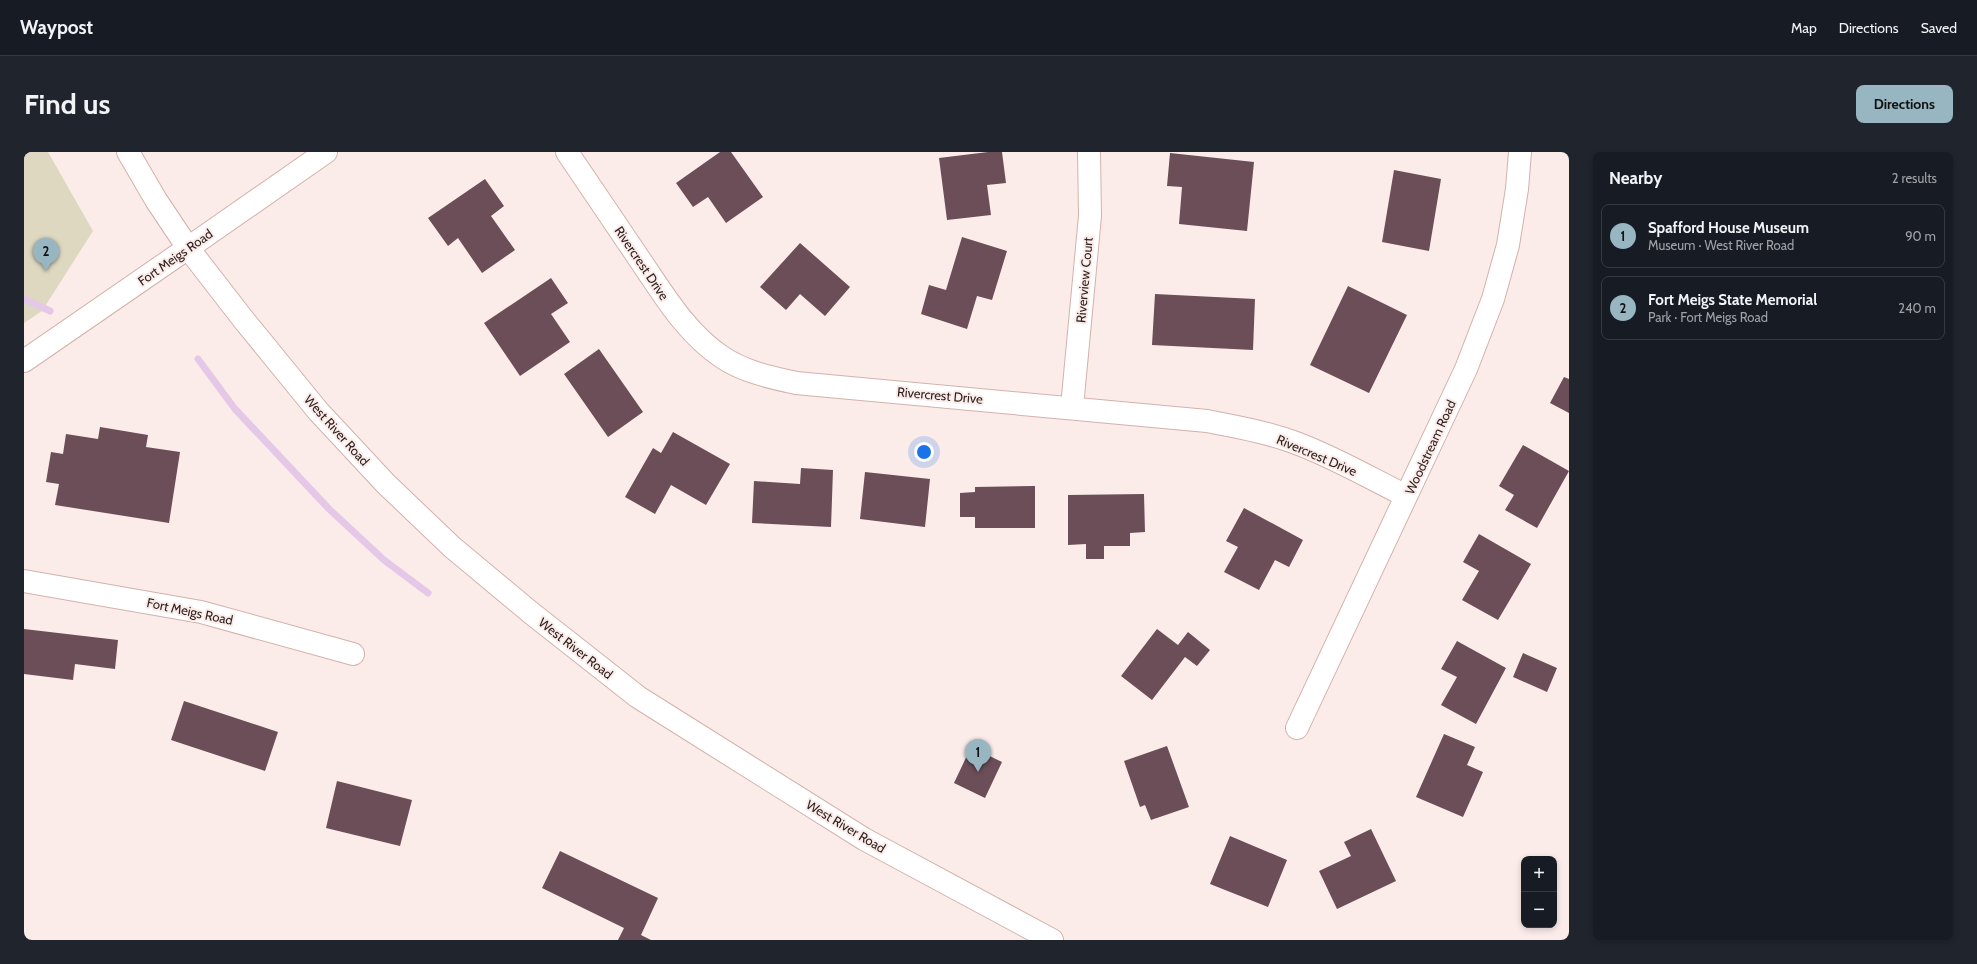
<!DOCTYPE html>
<meta charset="utf-8">
<style>
body{margin:0;font-family:Cabin,sans-serif;background:#20242c;color:#f1f3f6}
.controls{position:absolute;right:12px;bottom:12px;display:grid;overflow:hidden;border-radius:8px;box-shadow:0 2px 6px #0003}
.controls button{width:36px;height:36px;display:grid;place-items:center;padding:0;border:0;border-bottom:1px solid #363941;background:#171b24;color:#f1f3f6;font:20px sans-serif}
.you{position:absolute;left:900px;top:300px;width:14px;height:14px;margin:-10px;border:3px solid #fff;border-radius:50%;background:#1a73e8;box-shadow:0 0 0 6px #1a73e833}
.badge{display:grid;place-items:center;width:26px;height:26px;border-radius:50%;background:#98b6c1;color:#111;font-size:13px;font-weight:700}
.pin{position:absolute;translate:-50% -33px;filter:drop-shadow(0 1px 2px #0008)}
.pin::after{content:'';position:absolute;top:21px;width:14px;height:12px;background:inherit;clip-path:polygon(0 0,100% 0,50% 100%)}
.list{margin:0;padding:0;list-style:none}
h2{display:flex;justify-content:space-between;align-items:center;height:52px;margin:0;padding:0 16px;font-size:17px}
h2 small{font-size:13px;font-weight:400;color:#9ea1a6}
.list li{display:grid;grid-template-columns:26px 1fr auto;gap:12px;align-items:center;box-sizing:border-box;height:64px;margin:0 8px 8px;padding:0 8px;border:1px solid #363941;border-radius:8px}
.list b{display:block;font-size:15px;white-space:nowrap}
.list p{margin:0;font-size:13px;white-space:nowrap;color:#9ea1a6}
.list em{font-size:13px;font-style:normal;color:#9ea1a6}
.map{position:relative;flex:none;width:1545px;height:788px;overflow:hidden;border-radius:8px}
header{display:flex;align-items:center;gap:24px;box-sizing:border-box;height:56px;padding:0 20px;background:#171b24;border-bottom:1px solid #363941}
header strong{font-size:19px}
nav{display:flex;gap:22px;margin-inline-start:auto;font-size:14px}
.intro{display:flex;align-items:center;justify-content:space-between;box-sizing:border-box;height:96px;padding:0 24px}
h1{margin:0;font-size:28px}
.button{padding:10px 18px;border-radius:8px;background:#98b6c1;color:#111;font-size:14px;font-weight:700}
main{display:flex;gap:24px;padding:0 24px}
aside{flex:1;background:#171b24;border-radius:8px;box-shadow:0 2px 6px #0003}
.map>svg:first-child{display:block}
</style>
<header>
<strong>Waypost</strong>
<nav><a>Map</a><a>Directions</a><a>Saved</a></nav>
</header>
<div class="intro"><h1>Find us</h1><a class="button">Directions</a></div>
<main>
<div class="map">
<svg width="1545" height="788" viewBox="0 0 1545 788">
<rect width="100%" height="100%" fill="#fbecea"/>
<!-- green -->
<path fill="#ded8c0" d="M0 0H24L69 79 18 159 0 171Z"/>
<g fill="none" stroke-linecap="round" stroke-linejoin="round">
<!-- stream -->
<path stroke="#e5c8e8" stroke-width="7" d="M0 147 26 159
M174 207 211 257 305 357 360 408 404 441"/>
</g>
<!-- building -->
<path fill="#6b4e58" d="M696 0H707L739 45 702 71 684 45 669 55 652 31Z
M964 0H978L982 31 963 33 967 63 923 68 915 6Z
M1146 1 1230 10 1223 79 1155 72 1158 35 1143 34Z
M1370 18 1417 27 1405 99 1358 90Z
M461 27 480 54 467 64 491 98 458 121 434 86 424 94 404 66Z
M938 85 983 99 968 148 953 144 943 177 897 162 905 133 922 138Z
M776 91 826 135 801 164 776 142 762 158 736 135Z
M527 126 544 151 527 162 546 190 496 224 460 171Z
M1324 134 1383 163 1345 241 1286 213Z
M1131 142 1231 147 1229 198 1128 193Z
M575 197 619 260 584 285 540 222Z
M1540 225 1545 227V261L1526 251Z
M76 275 124 283 122 295 156 300 145 371 31 353 35 332 22 330 27 300 39 302 42 282 74 287Z
M649 280 706 312 682 353 647 333 631 362 601 345 629 296 637 301Z
M1499 293 1545 319 1513 376 1481 358 1490 343 1475 334Z
M777 316 809 318 807 375 728 371 730 329 776 332Z
M841 320 906 327 901 375 836 367Z
M1011 334V376H951V365H936V341L951 340V335Z
M1120 342 1121 380 1106 381V394H1080V407H1062V392L1044 393V343Z
M1220 356 1279 388 1265 415 1251 408 1235 438 1200 420 1214 395 1202 389Z
M1455 382 1507 412 1474 468 1438 448 1455 419 1439 410Z
M0 477 94 488 91 517 51 512 49 528 0 522Z
M1133 477 1154 493 1164 480 1186 498 1173 514 1161 505 1128 548 1097 524Z
M1433 489 1482 516 1452 572 1417 553 1433 525 1417 517Z
M1499 501 1533 516 1523 540 1489 525Z
M160 549 254 580 241 619 147 588Z
M1420 582 1451 595 1443 613 1459 620 1439 665 1392 645Z
M1143 594 1165 655 1127 668 1121 653 1116 655 1100 609Z
M947 595 978 610 961 646 930 631Z
M313 629 388 648 376 694 302 676Z
M1347 677 1372 729 1313 757 1295 719 1327 704 1320 690Z
M1206 684 1263 708 1244 755 1186 732Z
M536 699 634 746 617 783 627 788H594L600 776 518 736Z"/>
<g fill="none" stroke-linecap="round" stroke-linejoin="round">
<!-- minor casing -->
<g stroke="#d4b1ab" stroke-width="24">
<path id="minor" d="M543 0C567 36 592 72 616 108 640 143 662 181 698 205 720 220 746 225 772 231L1183 269C1213 275 1243 280 1272 291 1310 305 1346 326 1382 344
M0 209 164 96
M1048 255 1066 64 1065 0
M0 429 177 460 329 502
M1273 576 1442 217 1469 147 1484 93 1493 37 1496 0"/>
</g>
<!-- tertiary casing -->
<g stroke="#d4b1ab" stroke-width="24">
<path id="tertiary" d="M164 96 302 0"/>
</g>
<!-- secondary casing -->
<g stroke="#d4b1ab" stroke-width="24">
<path id="secondary" d="M104 0 132 48 164 96 219 167 294 259 362 332 428 395 506 460 614 545 840 687 1028 788"/>
</g>
<!-- minor -->
<use href="#minor" stroke="#fff" stroke-width="22"/>
<!-- tertiary -->
<use href="#tertiary" stroke="#fff" stroke-width="22"/>
<!-- secondary -->
<use href="#secondary" stroke="#fff" stroke-width="22"/>
</g>
<g text-anchor="middle" dominant-baseline="central" stroke-width="4" stroke-linejoin="round" paint-order="stroke">
<!-- street labels -->
<g font-size="13" fill="#2b1f1c" stroke="#fbecea">
<text transform="translate(151 105) rotate(-35)">Fort Meigs Road</text>
<text transform="translate(618 111) rotate(56)">Rivercrest Drive</text>
<text transform="translate(1060 128) rotate(-85)">Riverview Court</text>
<text transform="translate(916 243) rotate(5)">Rivercrest Drive</text>
<text transform="translate(313 278) rotate(48)">West River Road</text>
<text transform="translate(1406 295) rotate(-65)">Woodstream Road</text>
<text transform="translate(1293 303) rotate(23)">Rivercrest Drive</text>
<text transform="translate(166 459) rotate(12)">Fort Meigs Road</text>
<text transform="translate(552 496) rotate(38)">West River Road</text>
<text transform="translate(822 674) rotate(31)">West River Road</text>
</g>
</g>
</svg>
<div class="controls">
<button>+</button>
<button>−</button>
</div>
<div class="you"></div>
<div class="pin badge" style="left:954px;top:620px">1</div>
<div class="pin badge" style="left:22px;top:119px">2</div>
</div>
<aside>
<h2>Nearby<small>2 results</small></h2>
<ul class="list">
<li><span class="badge">1</span><div><b>Spafford House Museum</b><p>Museum · West River Road</p></div><em>90 m</em></li>
<li><span class="badge">2</span><div><b>Fort Meigs State Memorial</b><p>Park · Fort Meigs Road</p></div><em>240 m</em></li>
</ul>
</aside>
</main>
